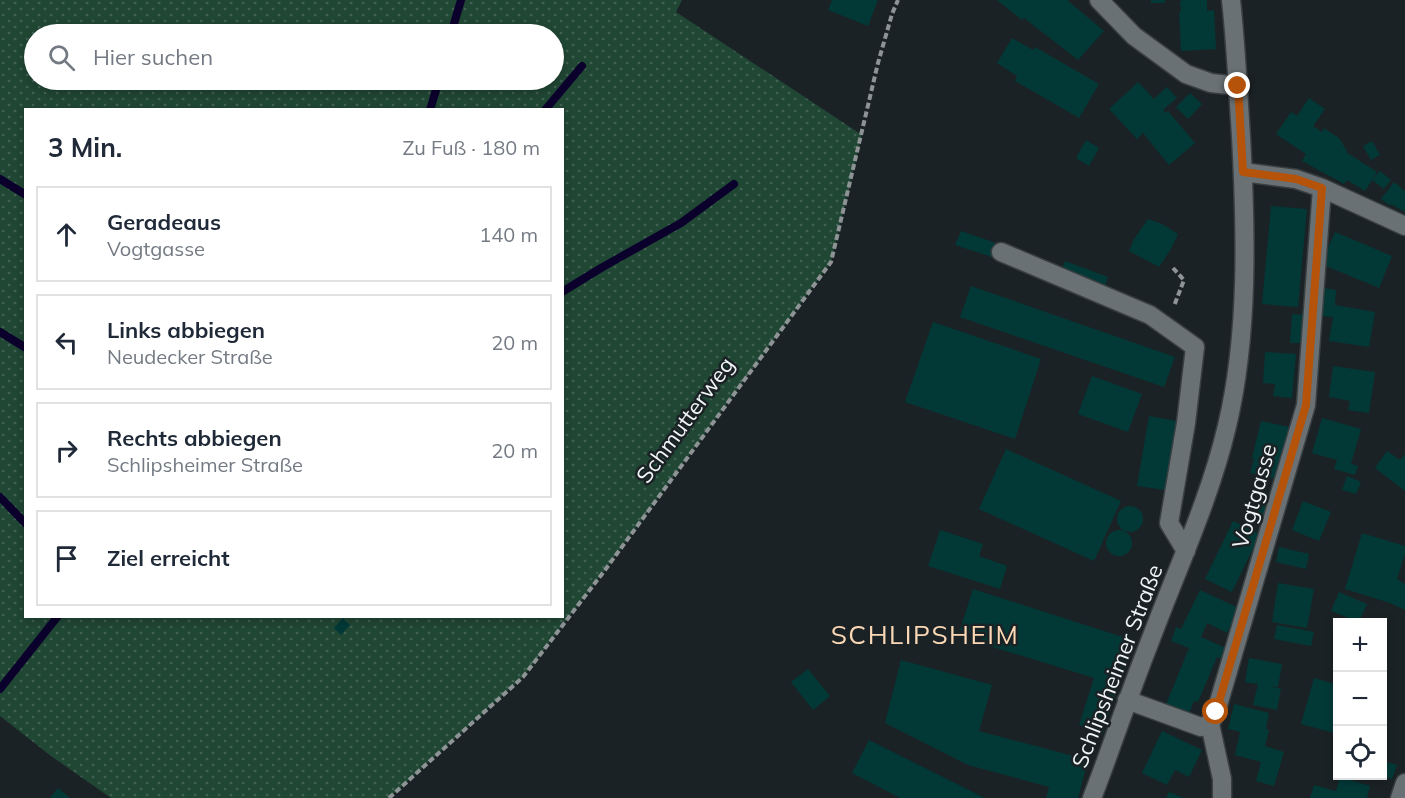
<!DOCTYPE html>
<html lang="de">
<meta charset="utf-8">
<style>
body{margin:0;font-family:Mulish,sans-serif;background:#f2f2f3;color:#1f2937}
.controls{position:absolute;right:18px;bottom:18px;display:grid;overflow:hidden;border-radius:0px;box-shadow:0 3px 9px #0003}
.controls button{width:54px;height:54px;display:grid;place-items:center;padding:0;border:0;border-bottom:2px solid #e0e1e3;background:#fff;color:#1f2937;font:30px sans-serif}
.stop{position:absolute;width:18px;height:18px;margin:-14px;border:4px solid #b45309;border-radius:50%;background:#fff}
.stop.end{background:#b45309;border-color:#fff;box-shadow:0 2px 6px #0008}
.list{margin:0;padding:0;list-style:none}
h2{display:flex;justify-content:space-between;align-items:center;height:78px;margin:0;padding:0 24px;font-size:26px}
h2 small{font-size:20px;font-weight:400;color:#747a83}
.list li{display:grid;grid-template-columns:39px 1fr auto;gap:18px;align-items:center;box-sizing:border-box;height:96px;margin:0 12px 12px;padding:0 12px;border:2px solid #e0e1e3;border-radius:0px}
.list b{display:block;font-size:22px;white-space:nowrap}
.list p{margin:0;font-size:20px;white-space:nowrap;color:#747a83}
.list em{font-size:20px;font-style:normal;color:#747a83}
.icon{flex:none;width:33px;height:33px;fill:none;stroke:currentColor;stroke-width:2;stroke-linecap:round;stroke-linejoin:round}
.map{position:relative;flex:none;width:1405px;height:798px;overflow:hidden}
.search{position:absolute;background:#fff;box-shadow:0 3px 9px #0003;left:24px;top:24px;width:540px;height:66px;display:flex;align-items:center;gap:15px;box-sizing:border-box;padding:0 21px;border-radius:33px;color:#747a83;font-size:22px}
.panel{position:absolute;background:#fff;box-shadow:0 3px 9px #0003;left:24px;top:108px;width:540px;height:510px;border-radius:0px}
.map>svg:first-child{display:block}
</style>
<div class="map">
<svg width="1405" height="798" viewBox="0 0 1405 798">
<defs>
<pattern id="grass-dots" width="8" height="8" patternUnits="userSpaceOnUse" patternTransform="scale(1.5)"><rect width="8" height="8" fill="#204634"/><path d="M2 2h.1M6 6h.1" fill="none" stroke="#416152" stroke-width="1.8" stroke-linecap="round"/></pattern>
</defs>
<rect width="100%" height="100%" fill="#1b2225"/>
<!-- grass -->
<path fill="url(#grass-dots)" fill-rule="evenodd" d="M0 0H682L676 12 862 135 831 262 605 570 523 677 389 798H111L51 756 0 716ZM34 34H554V80H34ZM26 110H562V616H26Z"/>
<g fill="none" stroke-linecap="round" stroke-linejoin="round">
<!-- stream -->
<path stroke="#0b002c" stroke-width="8" d="M451 34 461 0
M430 110 439 80
M545 110 582 66
M0 179 26 195
M562 292 601 268 681 223 734 184
M0 332 26 348
M0 497 26 524
M0 689 58 616"/>
</g>
<!-- building -->
<path fill="#023937" d="M832 0H878L868 26 828 10Z
M997 0H1067L1104 31 1078 60 1024 18 1022 20Z
M1151 0H1165V3H1151Z
M1184 0H1207V11L1214 10 1216 49 1181 51 1179 12H1181L1180 1Z
M1012 38 1033 50 1035 47 1099 84 1079 118 1015 81 1017 76 997 63Z
M1138 82 1154 99 1167 87 1177 98 1163 110 1166 113 1168 111 1195 143 1169 165 1143 133 1137 139 1109 109Z
M1190 93 1202 104 1188 119 1176 107Z
M1309 98 1325 109 1313 126 1322 132 1324 128 1339 138 1347 151 1346 152 1377 172 1365 191 1347 180 1344 184 1302 161 1306 154 1276 134 1291 112 1297 116Z
M1086 140 1099 148 1089 166 1076 158Z
M1372 141 1380 155 1371 160 1363 146Z
M1380 171 1391 180 1384 189 1372 180Z
M1394 182 1405 191V212L1391 204 1390 206 1381 199Z
M1271 206 1307 209 1298 307 1262 304Z
M1148 219 1162 224 1178 234 1171 249 1159 267 1129 251 1134 239Z
M961 231 996 243 992 257 955 245Z
M1335 232 1392 256 1379 288 1321 264Z
M1065 261 1108 277 1104 289 1061 272Z
M971 286 1175 357 1164 387 960 317Z
M1324 288 1336 290 1335 305 1375 312 1369 347 1329 341 1333 317 1320 316Z
M1292 314 1304 315 1303 343H1290Z
M933 322 1041 359 1015 439 905 402Z
M1265 352 1296 354 1292 398 1273 396 1275 384 1263 383Z
M1333 366 1375 372 1369 413 1348 410 1350 401 1329 397Z
M1092 376 1142 394 1128 432 1078 414Z
M1149 416 1177 421 1165 490 1137 486Z
M1322 418 1361 429 1351 464 1358 466 1355 475 1334 469 1337 460 1312 453Z
M1261 421 1289 427 1277 479 1250 473 1254 459 1252 458Z
M1006 449 1121 501 1094 561 979 509Z
M1387 451 1400 460 1405 454V491L1375 468Z
M1347 476 1361 482 1356 494 1342 490Z
M1262 491 1274 496 1264 527 1251 523Z
M1303 501 1331 512 1319 541 1292 530Z
M1117 519a13 13 0 1 1 26 0a13 13 0 1 1-26 0Z
M1233 521 1260 534 1232 592 1205 579Z
M940 530 983 544 979 556 1007 566 1000 589 928 566Z
M1106 543a13 13 0 1 1 26 0a13 13 0 1 1-26 0Z
M1362 533 1405 546V554L1397 579 1405 584V610L1390 603 1345 589Z
M1279 547 1309 554 1306 569 1276 562Z
M1278 583 1314 589 1307 628 1272 622Z
M973 589 1132 640 1103 733 1079 725 1094 678 980 643 982 637 960 630Z
M1200 590 1239 608 1227 633 1207 623 1201 637 1226 648 1222 659 1217 657 1198 702 1194 701 1188 716 1165 707 1189 648 1171 641 1176 627 1181 629Z
M1339 592 1367 604 1359 622 1331 611Z
M343 618 350 625 341 635 334 628Z
M1277 625 1314 632 1311 646 1274 639Z
M1249 658 1282 664 1278 687 1269 686 1281 689 1277 710 1253 705 1258 684 1245 682Z
M901 660 992 685 979 731 1088 760 1078 798H1046L1049 787 968 765 885 723Z
M808 669 830 696 813 710 791 682Z
M1314 678 1338 685V734L1301 724Z
M1234 704 1269 713 1266 729 1269 730 1265 746 1284 752 1274 786 1256 781 1261 762 1235 755 1240 732 1228 729Z
M1162 731 1202 750 1189 777 1175 770 1167 785 1142 773Z
M869 740 985 798H900L852 773Z
M1383 761 1397 765 1392 779 1383 776Z
M1340 777 1370 786 1367 798H1310L1314 785 1336 791Z
M58 788 70 798H50Z
M1169 792 1184 798H1166Z"/>
<g fill="none" stroke-linecap="round" stroke-linejoin="round">
<!-- minor casing -->
<g stroke="#393f41" stroke-width="21">
<path id="minor" d="M1099 0 1134 36 1186 74 1211 83 1238 86
M1243 172 1296 179 1322 188 1405 226
M1001 252 1150 315 1195 347 1186 423 1169 523 1186 551
M1127 700 1201 727 1210 724 1216 712 1306 405 1322 188
M1210 724 1222 779V798
M1092 798C1105 765 1116 732 1128 700 1137 674 1147 649 1157 623 1182 558 1211 494 1227 426 1249 334 1246 230 1241 136 1238 91 1236 45 1231 0
M1400 798 1405 783"/>
</g>
<!-- path -->
<path stroke="#8e9496" stroke-width="4" stroke-dasharray="6 3" stroke-linecap="butt" d="M1173 268 1184 280 1174 306
M389 798 523 677 605 570 831 262 878 63 892 14 898 0"/>
<!-- minor -->
<use href="#minor" stroke="#697174" stroke-width="18"/>
</g>
<g fill="none" stroke-linecap="round" stroke-linejoin="round">
<!-- route -->
<path stroke="#b45309" stroke-width="8" d="M1216 712 1306 405 1322 188 1296 179 1243 172 1238 86"/>
</g>
<g text-anchor="middle" dominant-baseline="central" stroke-width="5" stroke-linejoin="round" paint-order="stroke">
<!-- street labels -->
<g font-size="22" fill="#f0f5f6" stroke="#1b2225">
<text transform="translate(685 420) rotate(-54)">Schmutterweg</text>
<text transform="translate(1254 496) rotate(-74)">Vogtgasse</text>
<text transform="translate(1117 666) rotate(-69)">Schlipsheimer Straße</text>
</g>
<!-- quarter labels -->
<g font-size="26" letter-spacing="1.5" fill="#fad8b5" stroke="#1b2225">
<text x="925" y="634">SCHLIPSHEIM</text>
</g>
</g>
</svg>
<div class="controls">
<button>+</button>
<button>−</button>
<button><svg class="icon" aria-label="locate" viewBox="0 0 24 24"><circle cx="12" cy="12" r="6"/><path d="M12 2v4M12 18v4M2 12h4M18 12h4"/></svg></button>
</div>
<div class="stop" style="left:1216px;top:712px"></div>
<div class="stop end" style="left:1238px;top:86px"></div>
<div class="search"><svg class="icon" aria-label="search" viewBox="0 0 24 24"><circle cx="10" cy="10" r="6"/><path d="M15 15l6 6"/></svg>Hier suchen</div>
<section class="panel">
<h2>3 Min.<small>Zu Fuß · 180 m</small></h2>
<ul class="list">
<li><svg class="icon" aria-label="ahead" viewBox="0 0 24 24"><path d="M12 20V5M6 11l6-6 6 6"/></svg><div><b>Geradeaus</b><p>Vogtgasse</p></div><em>140 m</em></li>
<li><svg class="icon" aria-label="left" viewBox="0 0 24 24"><path d="M17 20v-9H6M10 6l-5 5 5 5"/></svg><div><b>Links abbiegen</b><p>Neudecker Straße</p></div><em>20 m</em></li>
<li><svg class="icon" aria-label="right" viewBox="0 0 24 24"><path d="M7 20v-9h11M14 6l5 5-5 5"/></svg><div><b>Rechts abbiegen</b><p>Schlipsheimer Straße</p></div><em>20 m</em></li>
<li><svg class="icon" aria-label="arrive" viewBox="0 0 24 24"><path d="M6 21V4h12l-3 4 3 4H6"/></svg><div><b>Ziel erreicht</b></div></li>
</ul>
</section>
</div>
